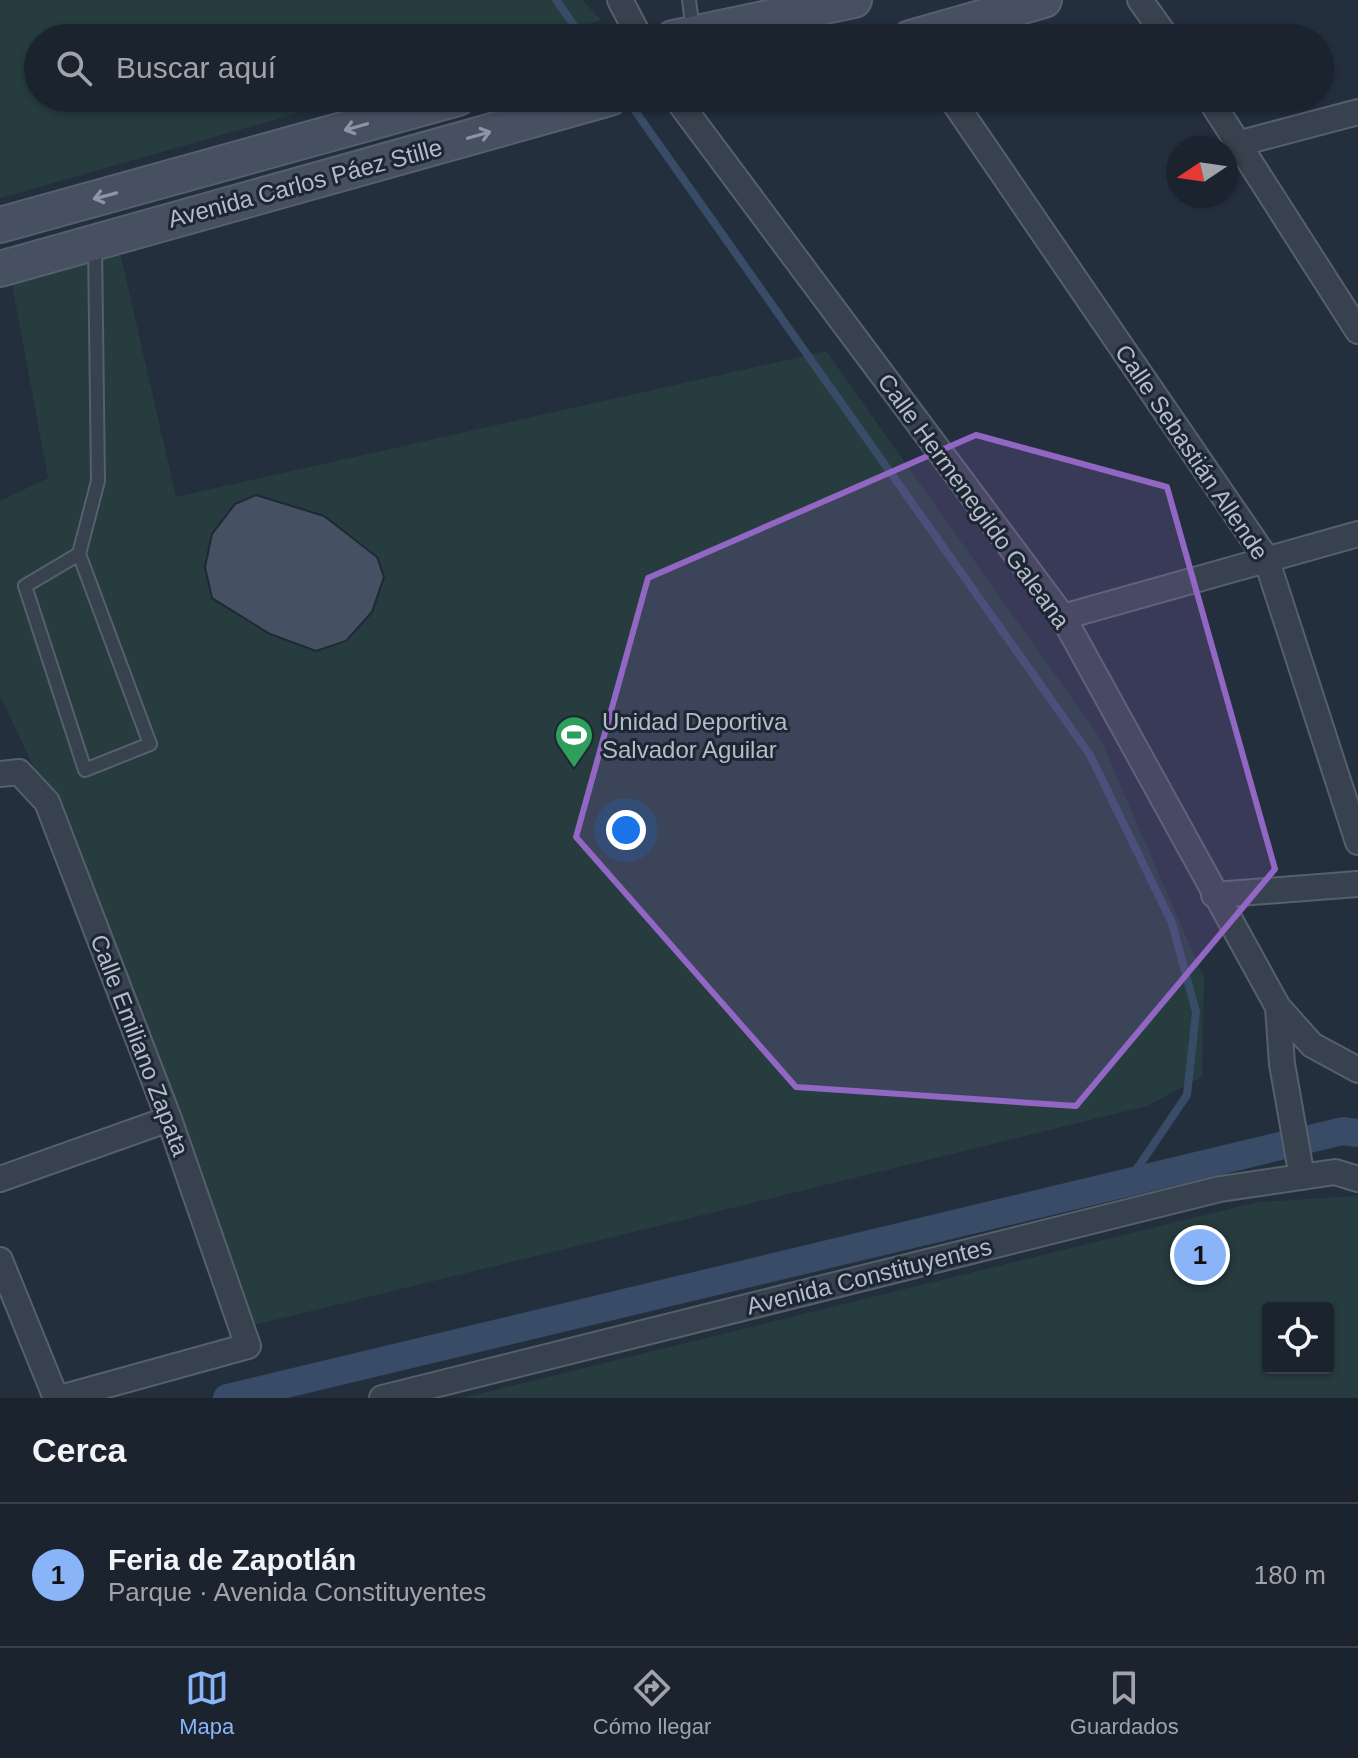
<!DOCTYPE html>
<html lang="es">
<meta charset="utf-8">
<style>
body{margin:0;font-family:Helvetica,sans-serif;background:#242b36;color:#f1f3f6}
.controls{position:absolute;right:24px;bottom:24px;display:grid;overflow:hidden;border-radius:8px;box-shadow:0 2px 6px #0004}
.controls button{width:72px;height:72px;display:grid;place-items:center;padding:0;border:0;border-bottom:2px solid #39404a;background:#1b232e;color:#f1f3f6;font:40px sans-serif}
.compass{position:absolute;left:1166px;top:136px;width:72px;height:72px;border-radius:50%;background:#1b232e;box-shadow:0 2px 6px #0004;rotate:257deg}
.you{position:absolute;left:626px;top:830px;width:28px;height:28px;margin:-20px;border:6px solid #fff;border-radius:50%;background:#1a73e8;box-shadow:0 0 0 12px #1a73e833}
.badge{display:grid;place-items:center;width:52px;height:52px;border-radius:50%;background:#8ab4f8;color:#111;font-size:26px;font-weight:700}
.pin{position:absolute;translate:-50% -50%;border:4px solid #fff;box-shadow:0 2px 8px #0006}
.list{margin:0;padding:0;list-style:none}
h2{display:flex;justify-content:space-between;align-items:center;height:104px;margin:0;padding:0 32px;font-size:34px}
h2 small{font-size:26px;font-weight:400;color:#a0a4aa}
.list li{display:grid;grid-template-columns:52px 1fr auto;gap:24px;align-items:center;box-sizing:border-box;height:144px;padding:0 32px;border-top:2px solid #39404a}
.list b{display:block;font-size:30px;white-space:nowrap}
.list p{margin:0;font-size:26px;white-space:nowrap;color:#a0a4aa}
.list em{font-size:26px;font-style:normal;color:#a0a4aa}
.icon{flex:none;width:44px;height:44px;fill:none;stroke:currentColor;stroke-width:2;stroke-linecap:round;stroke-linejoin:round}
.map{position:relative;flex:none;width:1358px;height:1398px;overflow:hidden}
.search{position:absolute;background:#1b232e;box-shadow:0 2px 6px #0004;left:24px;right:24px;top:24px;height:88px;display:flex;align-items:center;gap:20px;box-sizing:border-box;padding:0 28px;border-radius:44px;color:#a0a4aa;font-size:30px}
.sheet{height:248px;background:#1b232e}
nav{display:flex;justify-content:space-around;align-items:center;box-sizing:border-box;height:112px;border-top:2px solid #39404a;background:#1b232e;font-size:22px;color:#a0a4aa}
nav a{display:grid;justify-items:center;gap:4px}
nav .on{color:#8ab4f8}
.map>svg:first-child{display:block}
</style>
<div class="map">
<svg width="1358" height="1398" viewBox="0 0 1358 1398">
<rect width="100%" height="100%" fill="#242f3e"/>
<!-- green -->
<path fill="#263c3f" fill-rule="evenodd" d="M0 0H582L601 20 543 38H38V98H351L0 198Z
M119 248 176 497 826 351 1100 738 1204 978 1202 1077 1147 1106 254 1325 50 801 0 696V501L48 478 11 279Z
M1358 1196V1398H462L1258 1202ZM1268 1308H1328V1368H1268Z"/>
<g fill="none" stroke-linecap="round" stroke-linejoin="round">
<!-- stream -->
<path stroke="#394c67" stroke-width="8" d="M556 0 583 38
M626 98 1090 755 1172 923 1196 1012 1187 1095 1128 1182"/>
<!-- canal -->
<path stroke="#394c67" stroke-width="28" d="M227 1398 1343 1131 1358 1133"/>
</g>
<!-- building -->
<path fill="#455162" stroke="#1f2835" stroke-width="2" d="M256 495 324 516 377 557 384 577 372 612 346 641 316 651 270 634 212 598 205 567 212 534 235 504Z"/>
<g fill="none" stroke-linecap="round" stroke-linejoin="round">
<!-- lane casing -->
<g stroke="#565f6c" stroke-width="16">
<path id="lane" d="M689 0 693 31
M79 554 25 586 85 770 150 744 79 554 98 481 95 244"/>
</g>
<!-- street casing -->
<g stroke="#565f6c" stroke-width="28">
<path id="street" d="M620 0 640 38
M1140 0 1167 38
M676 98 1063 617 1278 1007 1312 1045 1358 1070
M951 98 1266 558 1358 842
M1209 98 1358 331
M1241 143 1358 112
M1063 617 1358 534
M0 774 19 772 47 802 169 1119 248 1346 60 1398
M1214 895 1358 884
M1278 1007 1282 1064 1302 1177
M0 1179 169 1119
M0 1260 56 1398
M382 1398 1220 1189 1335 1172 1358 1179"/>
</g>
<!-- secondary casing -->
<g stroke="#565f6c" stroke-width="38">
<path id="secondary" d="M673 38 854 0
M910 38 1044 0
M0 225 458 98
M0 269 610 98"/>
</g>
<!-- lane -->
<use href="#lane" stroke="#38414e" stroke-width="12"/>
<!-- street -->
<use href="#street" stroke="#38414e" stroke-width="24"/>
<!-- secondary -->
<use href="#secondary" stroke="#465061" stroke-width="34"/>
</g>
<!-- one-way arrows -->
<defs><path id="oneway-shaft" d="M-6 0H5M1.5-3L5.5 0L1.5 3" fill="none" stroke-width="1.6" stroke-linecap="round" stroke-linejoin="round" transform="scale(2)"/></defs>
<g stroke="#8e96a5">
<use href="#oneway-shaft" transform="translate(356 127) rotate(164)"/>
<use href="#oneway-shaft" transform="translate(479 135) rotate(-16)"/>
<use href="#oneway-shaft" transform="translate(105 196) rotate(165)"/>
</g>
<!-- marked area -->
<path fill="#9266c3" fill-opacity="0.2" stroke="#9266c3" stroke-width="6" stroke-linejoin="round" d="M976 435 1167 487 1275 869 1076 1106 796 1087 576 837 648 578Z"/>
<!-- icons -->
<defs>
<g id="stadium-pin" transform="scale(2)"><path d="M0 17L-7.5 6A9.5 9.5 0 1 1 7.5 6Z" fill="#2e9e5b" stroke="#1d2633"/><path d="M0-5a6.5 5 0 1 0 0 10a6.5 5 0 1 0 0-10ZM-3.5-1.8h7v3.6h-7Z" fill="#fff"/></g>
</defs>
<g fill-rule="evenodd">
<use href="#stadium-pin" x="574" y="735"/>
</g>
<g text-anchor="middle" dominant-baseline="central" stroke-width="6" stroke-linejoin="round" paint-order="stroke">
<!-- street labels -->
<g font-size="24" fill="#b4bcc9" stroke="#1d2633">
<text transform="translate(305 183) rotate(-15)">Avenida Carlos Páez Stille</text>
<text transform="translate(1192 452) rotate(56)">Calle Sebastián Allende</text>
<text transform="translate(974 501) rotate(54)">Calle Hermenegildo Galeana</text>
<text transform="translate(140 1045) rotate(69)">Calle Emiliano Zapata</text>
<text transform="translate(869 1276) rotate(-14)">Avenida Constituyentes</text>
</g>
<!-- poi labels -->
<g font-size="24" fill="#b4bcc9" stroke="#1d2633" text-anchor="start">
<text x="602" y="721">Unidad Deportiva<tspan x="602" dy="28">Salvador Aguilar</tspan></text>
</g>
</g>
</svg>
<div class="controls">
<button><svg class="icon" aria-label="locate" viewBox="0 0 24 24"><circle cx="12" cy="12" r="6"/><path d="M12 2v4M12 18v4M2 12h4M18 12h4"/></svg></button>
</div>
<svg class="compass" viewBox="-18 -18 36 36"><path d="M0-13l5 13h-10z" fill="#e53935"/><path d="M0 13l5-13h-10z" fill="#a0a4aa"/></svg>
<div class="you"></div>
<div class="pin badge" style="left:1200px;top:1255px">1</div>
<div class="search"><svg class="icon" aria-label="search" viewBox="0 0 24 24"><circle cx="10" cy="10" r="6"/><path d="M15 15l6 6"/></svg>Buscar aquí</div>
</div>
<section class="sheet">
<h2>Cerca<small></small></h2>
<ul class="list">
<li><span class="badge">1</span><div><b>Feria de Zapotlán</b><p>Parque · Avenida Constituyentes</p></div><em>180 m</em></li>
</ul>
</section>
<nav>
<a class="on"><svg class="icon" aria-label="map" viewBox="0 0 24 24"><path d="M3 6l6-2 6 2 6-2v14l-6 2-6-2-6 2zM9 4v14M15 6v14"/></svg>Mapa</a>
<a><svg class="icon" aria-label="directions" viewBox="0 0 24 24"><path d="M12 3l9 9-9 9-9-9zM9 14v-3h6M13 9l2 2-2 2"/></svg>Cómo llegar</a>
<a><svg class="icon" aria-label="saved" viewBox="0 0 24 24"><path d="M7 4h10v16l-5-4-5 4z"/></svg>Guardados</a>
</nav>
